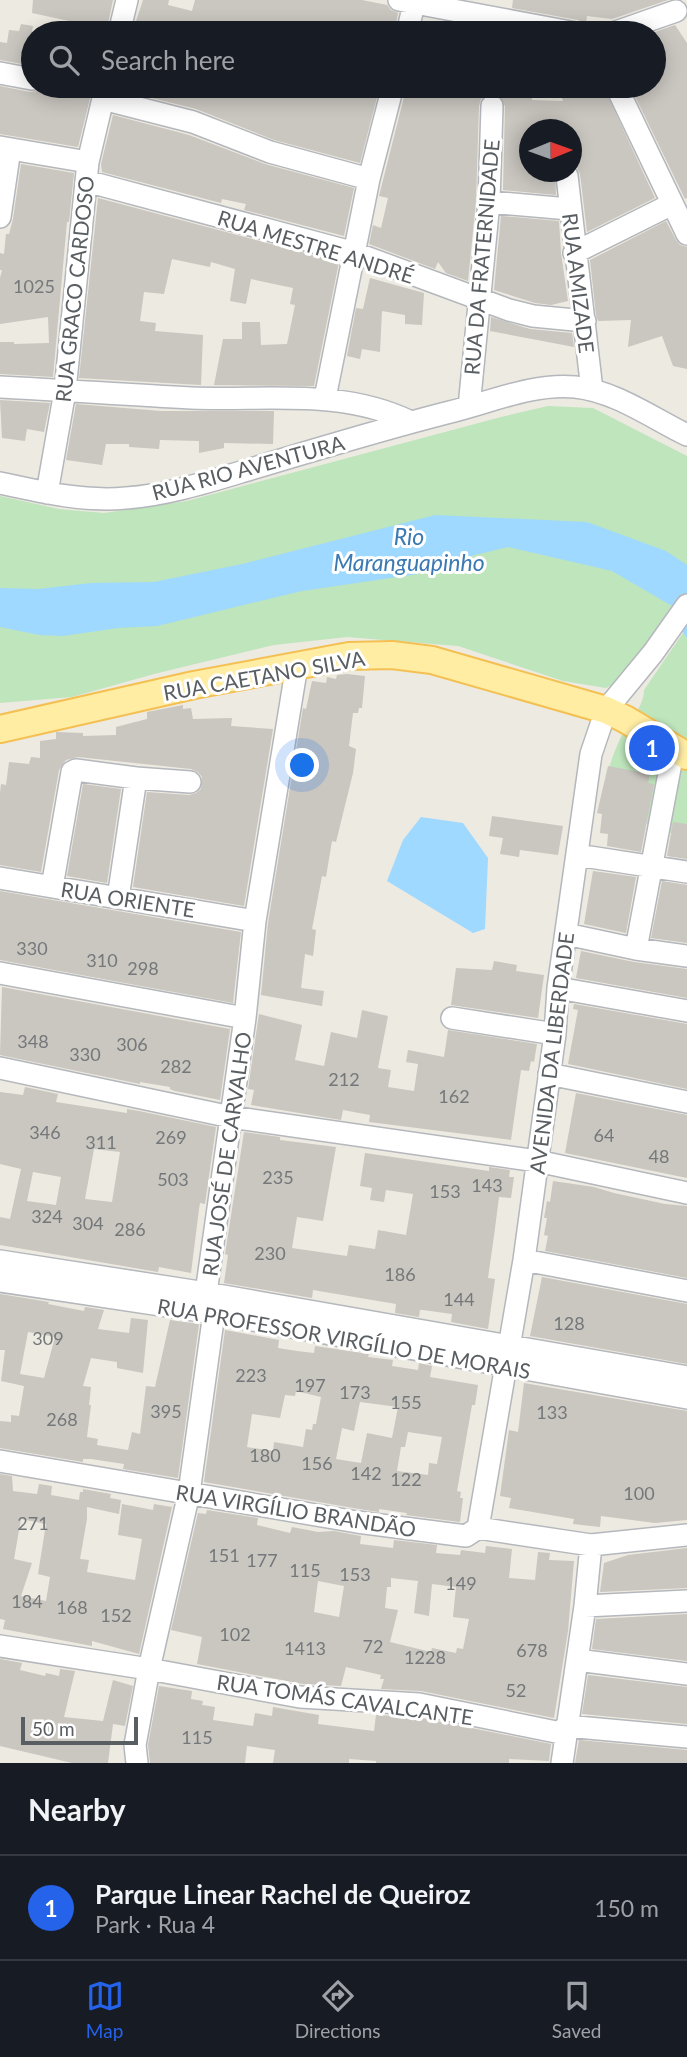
<!DOCTYPE html>
<meta charset="utf-8">
<style>
body{margin:0;font-family:Lato,sans-serif;background:#20242c;color:#f1f3f6}
.compass{position:absolute;left:519px;top:119px;width:63px;height:63px;border-radius:50%;background:#171b24;box-shadow:0 4px 18px #0003;rotate:89deg}
.scale{position:absolute;left:21px;bottom:18px;width:117px;box-sizing:border-box;padding-left:7px;border:4px solid #595e62;border-top:0;font-size:19px;line-height:24px;white-space:nowrap;color:#595e62;-webkit-text-stroke:5px #fff;paint-order:stroke}
.you{position:absolute;left:303px;top:766px;width:24px;height:24px;margin:-18px;border:5px solid #fff;border-radius:50%;background:#1a73e8;box-shadow:0 0 0 10px #1a73e833}
.badge{display:grid;place-items:center;width:46px;height:46px;border-radius:50%;background:#2563eb;color:#fff;font-size:23px;font-weight:700}
.pin{position:absolute;translate:-50% -50%;border:4px solid #fff;box-shadow:0 2px 7px #0006}
.list{margin:0;padding:0;list-style:none}
h2{display:flex;justify-content:space-between;align-items:center;height:91px;margin:0;padding:0 28px;font-size:30px}
h2 small{font-size:23px;font-weight:400;color:#9ea1a6}
.list li{display:grid;grid-template-columns:46px 1fr auto;gap:21px;align-items:center;box-sizing:border-box;height:105px;padding:0 28px;border-top:2px solid #363941}
.list b{display:block;font-size:26px;white-space:nowrap}
.list p{margin:0;font-size:23px;white-space:nowrap;color:#9ea1a6}
.list em{font-size:23px;font-style:normal;color:#9ea1a6}
.icon{flex:none;width:38px;height:38px;fill:none;stroke:currentColor;stroke-width:2;stroke-linecap:round;stroke-linejoin:round}
.map{position:relative;flex:none;width:687px;height:1763px;overflow:hidden}
.search{position:absolute;background:#171b24;box-shadow:0 4px 18px #0003;left:21px;right:21px;top:21px;height:77px;display:flex;align-items:center;gap:18px;box-sizing:border-box;padding:0 24px;border-radius:38px;color:#9ea1a6;font-size:26px}
.sheet{height:196px;background:#171b24}
nav{display:flex;justify-content:space-around;align-items:center;box-sizing:border-box;height:98px;border-top:2px solid #363941;background:#171b24;font-size:19px;color:#9ea1a6}
nav a{display:grid;justify-items:center;gap:4px}
nav .on{color:#2563eb}
.map>svg:first-child{display:block}
</style>
<div class="map">
<svg width="687" height="1763" viewBox="0 0 687 1763">
<rect width="100%" height="100%" fill="#edeae1"/>
<!-- green -->
<path fill="#bee5bc" d="M548 406 593 408 687 456V584L619 682 606 688 563 681 458 646 347 637 274 645 154 674 72 697 0 703V496L59 509 104 513 187 501 501 417Z
M683 633 687 638V837L659 830 603 800C605 777 612 755 622 735 630 719 644 707 644 690Z"/>
<!-- water -->
<path fill="#9fd9ff" d="M435 515 587 522 666 551 687 565V638L683 633 672 606 612 571 508 547 442 563 418 574 302 591 157 626 118 628 63 636 39 635 0 627V588L38 589 91 583 154 582 242 564Z
M421 817 463 823 488 858 485 929 473 933 387 881 403 840Z"/>
<!-- building -->
<path fill="#cac6c0" fill-rule="evenodd" d="M33 0H113L106 33H66L69 21 32 13Z
M143 0H169L168 5 192 11 195 0H362L387 5 391 10 398 13 394 33H345L346 30 318 26 317 33H132Z
M513 0H668L612 19 587 16 586 24 578 20 512 8Z
M423 21 453 27 452 33H420Z
M21 24 33 26 28 52 33 53V66L0 60V42L7 43 9 30 19 31Z
M675 25 687 43V198L685 199 630 86H654L652 33Z
M0 86 30 92 37 91 43 86H93L78 147 0 134Z
M121 86H231L239 91 241 86H380L360 163 274 140 196 109 120 90Z
M416 86H522L521 93H532V100L563 101 560 93 578 86H603L655 198 587 232 580 174 577 168 571 164V126L546 124V130H529V172H555L556 195 503 190 505 106 499 95 492 93 481 99 479 106 476 201 468 281 446 273 438 262 435 269 369 244 373 225 381 228 388 198 379 196 405 93 416 95Z
M113 115 189 135 265 164 354 188 344 236 244 210 246 204 222 199 221 203 102 172 101 164Z
M21 164 74 173 69 222H67L53 377 0 374V342H14V344L49 343 48 317 0 324V278L2 270H0V253L4 254 6 234H9L13 219Z
M98 198 339 262 314 386 214 385 223 339H242V322H260L261 345 287 344 295 305 290 304 293 288 251 279 246 304 230 301 235 269 211 262 210 267 172 259 164 294 144 292 140 321 156 323 155 331 203 335 201 385 79 378Z
M501 216 559 221 561 253 568 301 551 305 535 303 494 290Z
M666 221 676 240 680 245 687 247V369L673 366 662 336 628 347 631 320 598 321 596 315 590 260Z
M370 278 424 293 422 325 405 324V315L382 311 380 352 362 349 360 359 347 356 356 308 363 309Z
M491 317 530 329 572 333 574 347 490 331Z
M0 400 50 403 44 432 27 429 25 441 2 438Z
M76 404 161 411H274L273 444 224 443V448L199 453V441L160 440 159 449 129 447V444H106L102 465 66 460Z
M347 674 365 676 362 708H359L358 713H353L349 746 356 749 353 773 336 842 332 841 326 877 322 876 312 929 316 930 313 956 305 954 301 988 324 991 322 1006 261 995 268 923 303 708 306 709 312 681 326 683 327 677 336 679 337 675Z
M183 705V709L191 708 193 719 232 718 231 726 273 729 244 906 133 887 147 792 189 795 196 793 201 789 202 777 198 772 191 769 78 757 66 760 59 770 41 872 0 865V793L1 784 6 785 9 762 29 764 31 757 40 758V741L56 739V732L83 733V736L116 735V727L147 719V712Z
M608 766 650 774 648 783 654 784 641 852 607 846 608 834 600 833 602 814 597 813Z
M83 784 121 789 107 883 67 876Z
M492 816 563 826 558 855 520 850 519 857 500 854 503 838 489 836Z
M673 822 687 824V859L667 856Z
M593 871 636 877 626 933 584 924Z
M662 881 687 885V943L651 938Z
M0 891 241 932 233 1003 0 960Z
M581 951 634 962 687 969V998L576 978Z
M494 961 517 965 516 971 544 975 538 1018 451 1005 456 968 492 970Z
M2 987 230 1029 220 1100 175 1091 170 1089V1087L140 1082V1084L0 1055Z
M574 1004 687 1024V1089L568 1064 578 1010 573 1009Z
M362 1010 388 1016 378 1068 391 1070 388 1087 414 1091 418 1064 406 1062 408 1050 444 1057 448 1030 537 1044 534 1062 531 1061 529 1071 521 1070 511 1140 369 1122 370 1115 343 1110 341 1120 251 1105 254 1090 248 1089 259 1014 302 1025 295 1060 324 1066 331 1032 357 1038Z
M25 1087 58 1094 56 1102 127 1113V1109L139 1111 216 1127 205 1204 200 1203 199 1209 191 1273 159 1267 158 1272 0 1245V1217L10 1219 21 1169 0 1164V1092L23 1095ZM94 1149 120 1152 112 1202 85 1199ZM33 1172 61 1177 56 1205 27 1201Z
M576 1093 687 1115V1178L565 1153Z
M244 1132 280 1137V1140L336 1147 323 1221 297 1217 292 1248 333 1254 347 1256 349 1245 375 1249 378 1230 406 1235 413 1194 386 1190 384 1202 370 1200 372 1188 360 1186 365 1153 489 1171V1167L510 1170 509 1177H514L511 1198 499 1197 494 1236 488 1278 495 1279 488 1329 451 1322 452 1314 423 1310H420L419 1317 395 1313 396 1304 313 1290 312 1298 224 1283 228 1255 225 1254Z
M553 1181 594 1187 614 1193 665 1204 687 1206V1278L545 1251 548 1236 544 1235 547 1218H544L547 1201 550 1202Z
M542 1277 687 1304V1364L530 1336Z
M0 1294 49 1302 48 1304 84 1311 85 1307 104 1310 98 1329 129 1333 131 1318 148 1320 143 1373 117 1368V1362L91 1358 83 1386 91 1387 89 1405H91L87 1437 98 1439 97 1445 128 1450 132 1432 140 1434 146 1386 155 1387 170 1320 199 1324 178 1478 123 1469 124 1464 91 1459H83V1462L0 1448V1421L11 1422V1415L19 1416 24 1386 1 1381 5 1350H0ZM28 1332 55 1337 44 1378 20 1374Z
M225 1330 279 1340 278 1348 297 1351 314 1353 315 1346 369 1354 368 1357 393 1360 392 1366 418 1370 419 1363 432 1366 430 1377 478 1385 475 1405H472L457 1491 461 1492 460 1498H463L460 1522 406 1515 407 1513 379 1509V1512L359 1509 204 1482ZM296 1391 321 1397 316 1424H313L312 1430 306 1429 303 1447 274 1442 273 1451 247 1447 252 1414 280 1418 285 1395 295 1396ZM360 1402 398 1407 392 1438 367 1433 361 1463 336 1459 342 1428 354 1431ZM408 1432 442 1437 437 1464 429 1463 428 1475 397 1471 401 1447H405Z
M524 1383 687 1411V1520L655 1523 601 1516 600 1527 573 1524 574 1519 509 1508 511 1498 500 1496 509 1430 518 1432Z
M0 1474 12 1476 13 1491 37 1494 39 1484 52 1486 51 1495 79 1500 80 1492H83V1489L111 1494 110 1498 121 1500 119 1514 87 1507V1519L80 1559 89 1560 87 1572 135 1580 142 1539 118 1535 122 1504 148 1509 153 1510 154 1504 172 1507 139 1654 92 1641V1646L3 1629 5 1620 0 1619ZM21 1519 46 1524 38 1574 50 1577 46 1601 21 1596 32 1563 14 1559Z
M207 1510 258 1518 257 1525 290 1533 292 1527 318 1532 334 1531 361 1536 360 1544 393 1548 394 1540 437 1545 436 1553 460 1555 461 1550 485 1553 486 1546 512 1549 509 1578 535 1580 538 1552 550 1553 549 1560 574 1561 568 1631 554 1718 421 1691 381 1689 384 1679H380L381 1675 346 1667 341 1686 303 1684 197 1664 202 1637 171 1630 198 1513 206 1514ZM391 1578 418 1581 414 1613 429 1616 432 1584 456 1587 453 1617 469 1619 463 1649 457 1648 456 1653 432 1648 431 1652 390 1642 398 1610 385 1608 387 1587H391ZM318 1581 344 1586 339 1617 314 1612Z
M687 1548V1588L600 1592 604 1563 628 1555Z
M687 1614V1661L592 1649 596 1619Z
M0 1659 22 1663 20 1670 45 1676 46 1673 59 1676 60 1669 75 1671 64 1717 103 1721 113 1680 133 1686 125 1726 113 1724 108 1763H72L0 1746Z
M588 1675 687 1687V1724L582 1714Z
M159 1686 192 1691 191 1699 203 1701 202 1705 215 1707 213 1720 253 1726 255 1713 272 1716 273 1707 319 1715 318 1724 374 1731 376 1715 417 1717 551 1744 549 1761 509 1759V1763H376V1761L349 1759V1763H273L275 1750 247 1746 245 1763H150L148 1745Z
M579 1740 687 1750V1763H575Z"/>
<g fill="none" stroke-linecap="round" stroke-linejoin="round">
<!-- minor casing -->
<g stroke="#b4b7bc" stroke-width="24">
<path id="minor" d="M399 0 576 33
M119 33 127 0
M407 33 415 0
M613 33 676 11
M0 73 32 79
M616 86 687 234
M103 99 193 122 270 152 369 179
M0 147 88 162
M567 176 592 390
M86 181 355 253 509 310 533 316 585 321
M489 202 569 209
M0 217 10 149
M574 253 672 204
M0 387C64 390 128 395 191 398 267 401 341 388 411 422
M325 398 369 179 393 86
M469 407 489 202 492 106
M0 483C41 492 84 502 126 498 168 495 211 481 251 469 317 449 383 429 450 412 491 402 533 383 575 387 615 391 652 418 687 435
M47 493 65 391 88 162 106 86
M577 855 687 872
M0 878 255 921
M52 887 72 772 76 770 136 778 190 782
M118 898 136 778
M566 934 636 949 687 956
M636 949 674 747
M0 973 245 1018
M558 988 687 1011
M452 1018 555 1034
M0 1068 231 1117 537 1161 687 1193
M549 1074 687 1102
M524 1260 687 1291
M0 1261 206 1293 687 1377
M0 1281 214 1313 687 1398
M0 1461 357 1522 466 1536 478 1528 591 1545 687 1535
M478 1528 524 1260 555 1034 558 988 591 754 606 710 653 653 687 605
M585 1606 687 1601
M0 1646 149 1669 300 1697 419 1704 566 1734
M577 1660 687 1674
M566 1726 687 1737
M137 1763 135 1745 149 1669 189 1493 214 1313 206 1293 245 1018 255 921 297 665
M562 1763 585 1606 591 1545"/>
</g>
<!-- major casing -->
<g stroke="#f4c053" stroke-width="30">
<path id="major" d="M0 729 194 685 349 656 392 655 432 660 606 710 625 719 687 756"/>
</g>
<!-- minor -->
<use href="#minor" stroke="#fff" stroke-width="21"/>
<!-- major -->
<use href="#major" stroke="#ffeda4" stroke-width="26"/>
</g>
<g text-anchor="middle" dominant-baseline="central" stroke-width="6" stroke-linejoin="round" paint-order="stroke">
<!-- number labels -->
<g font-size="18" fill="#75787a">
<text x="34" y="286">1025</text>
<text x="32" y="948">330</text>
<text x="102" y="960">310</text>
<text x="143" y="968">298</text>
<text x="33" y="1041">348</text>
<text x="132" y="1044">306</text>
<text x="85" y="1054">330</text>
<text x="176" y="1066">282</text>
<text x="344" y="1079">212</text>
<text x="454" y="1096">162</text>
<text x="45" y="1132">346</text>
<text x="604" y="1135">64</text>
<text x="171" y="1137">269</text>
<text x="101" y="1142">311</text>
<text x="659" y="1156">48</text>
<text x="278" y="1177">235</text>
<text x="173" y="1179">503</text>
<text x="487" y="1185">143</text>
<text x="445" y="1191">153</text>
<text x="47" y="1216">324</text>
<text x="88" y="1223">304</text>
<text x="130" y="1229">286</text>
<text x="270" y="1253">230</text>
<text x="400" y="1274">186</text>
<text x="459" y="1299">144</text>
<text x="569" y="1323">128</text>
<text x="48" y="1338">309</text>
<text x="251" y="1375">223</text>
<text x="310" y="1385">197</text>
<text x="355" y="1392">173</text>
<text x="406" y="1402">155</text>
<text x="166" y="1411">395</text>
<text x="552" y="1412">133</text>
<text x="62" y="1419">268</text>
<text x="265" y="1455">180</text>
<text x="317" y="1463">156</text>
<text x="366" y="1473">142</text>
<text x="406" y="1479">122</text>
<text x="639" y="1493">100</text>
<text x="33" y="1523">271</text>
<text x="224" y="1555">151</text>
<text x="262" y="1560">177</text>
<text x="305" y="1570">115</text>
<text x="355" y="1574">153</text>
<text x="461" y="1583">149</text>
<text x="27" y="1601">184</text>
<text x="72" y="1607">168</text>
<text x="116" y="1615">152</text>
<text x="235" y="1634">102</text>
<text x="373" y="1646">72</text>
<text x="305" y="1648">1413</text>
<text x="532" y="1650">678</text>
<text x="425" y="1657">1228</text>
<text x="516" y="1690">52</text>
<text x="197" y="1737">115</text>
</g>
<!-- street labels -->
<g font-size="21" fill="#595e62" stroke="#fff">
<text transform="translate(316 246) rotate(17)">RUA MESTRE ANDRÉ</text>
<text transform="translate(481 257) rotate(-85)">RUA DA FRATERNIDADE</text>
<text transform="translate(579 283) rotate(83)">RUA AMIZADE</text>
<text transform="translate(74 289) rotate(-84)">RUA GRACO CARDOSO</text>
<text transform="translate(248 467) rotate(-15)">RUA RIO AVENTURA</text>
<text transform="translate(264 675) rotate(-10)">RUA CAETANO SILVA</text>
<text transform="translate(128 899) rotate(9)">RUA ORIENTE</text>
<text transform="translate(551 1053) rotate(-83)">AVENIDA DA LIBERDADE</text>
<text transform="translate(226 1154) rotate(-82)">RUA JOSÉ DE CARVALHO</text>
<text transform="translate(344 1338) rotate(10)">RUA PROFESSOR VIRGÍLIO DE MORAIS</text>
<text transform="translate(296 1510) rotate(9)">RUA VIRGÍLIO BRANDÃO</text>
<text transform="translate(345 1699) rotate(8)">RUA TOMÁS CAVALCANTE</text>
</g>
<!-- water labels -->
<g font-size="23" font-style="italic" fill="#3a79b2" stroke="#fff">
<text x="409" y="536">Rio<tspan x="409" dy="26">Maranguapinho</tspan></text>
</g>
</g>
</svg>
<svg class="compass" viewBox="-18 -18 36 36"><path d="M0-13l5 13h-10z" fill="#e53935"/><path d="M0 13l5-13h-10z" fill="#9ea1a6"/></svg>
<div class="scale">50 m</div>
<div class="you"></div>
<div class="pin badge" style="left:652px;top:748px">1</div>
<div class="search"><svg class="icon" aria-label="search" viewBox="0 0 24 24"><circle cx="10" cy="10" r="6"/><path d="M15 15l6 6"/></svg>Search here</div>
</div>
<section class="sheet">
<h2>Nearby<small></small></h2>
<ul class="list">
<li><span class="badge">1</span><div><b>Parque Linear Rachel de Queiroz</b><p>Park · Rua 4</p></div><em>150 m</em></li>
</ul>
</section>
<nav>
<a class="on"><svg class="icon" aria-label="map" viewBox="0 0 24 24"><path d="M3 6l6-2 6 2 6-2v14l-6 2-6-2-6 2zM9 4v14M15 6v14"/></svg>Map</a>
<a><svg class="icon" aria-label="directions" viewBox="0 0 24 24"><path d="M12 3l9 9-9 9-9-9zM9 14v-3h6M13 9l2 2-2 2"/></svg>Directions</a>
<a><svg class="icon" aria-label="saved" viewBox="0 0 24 24"><path d="M7 4h10v16l-5-4-5 4z"/></svg>Saved</a>
</nav>
